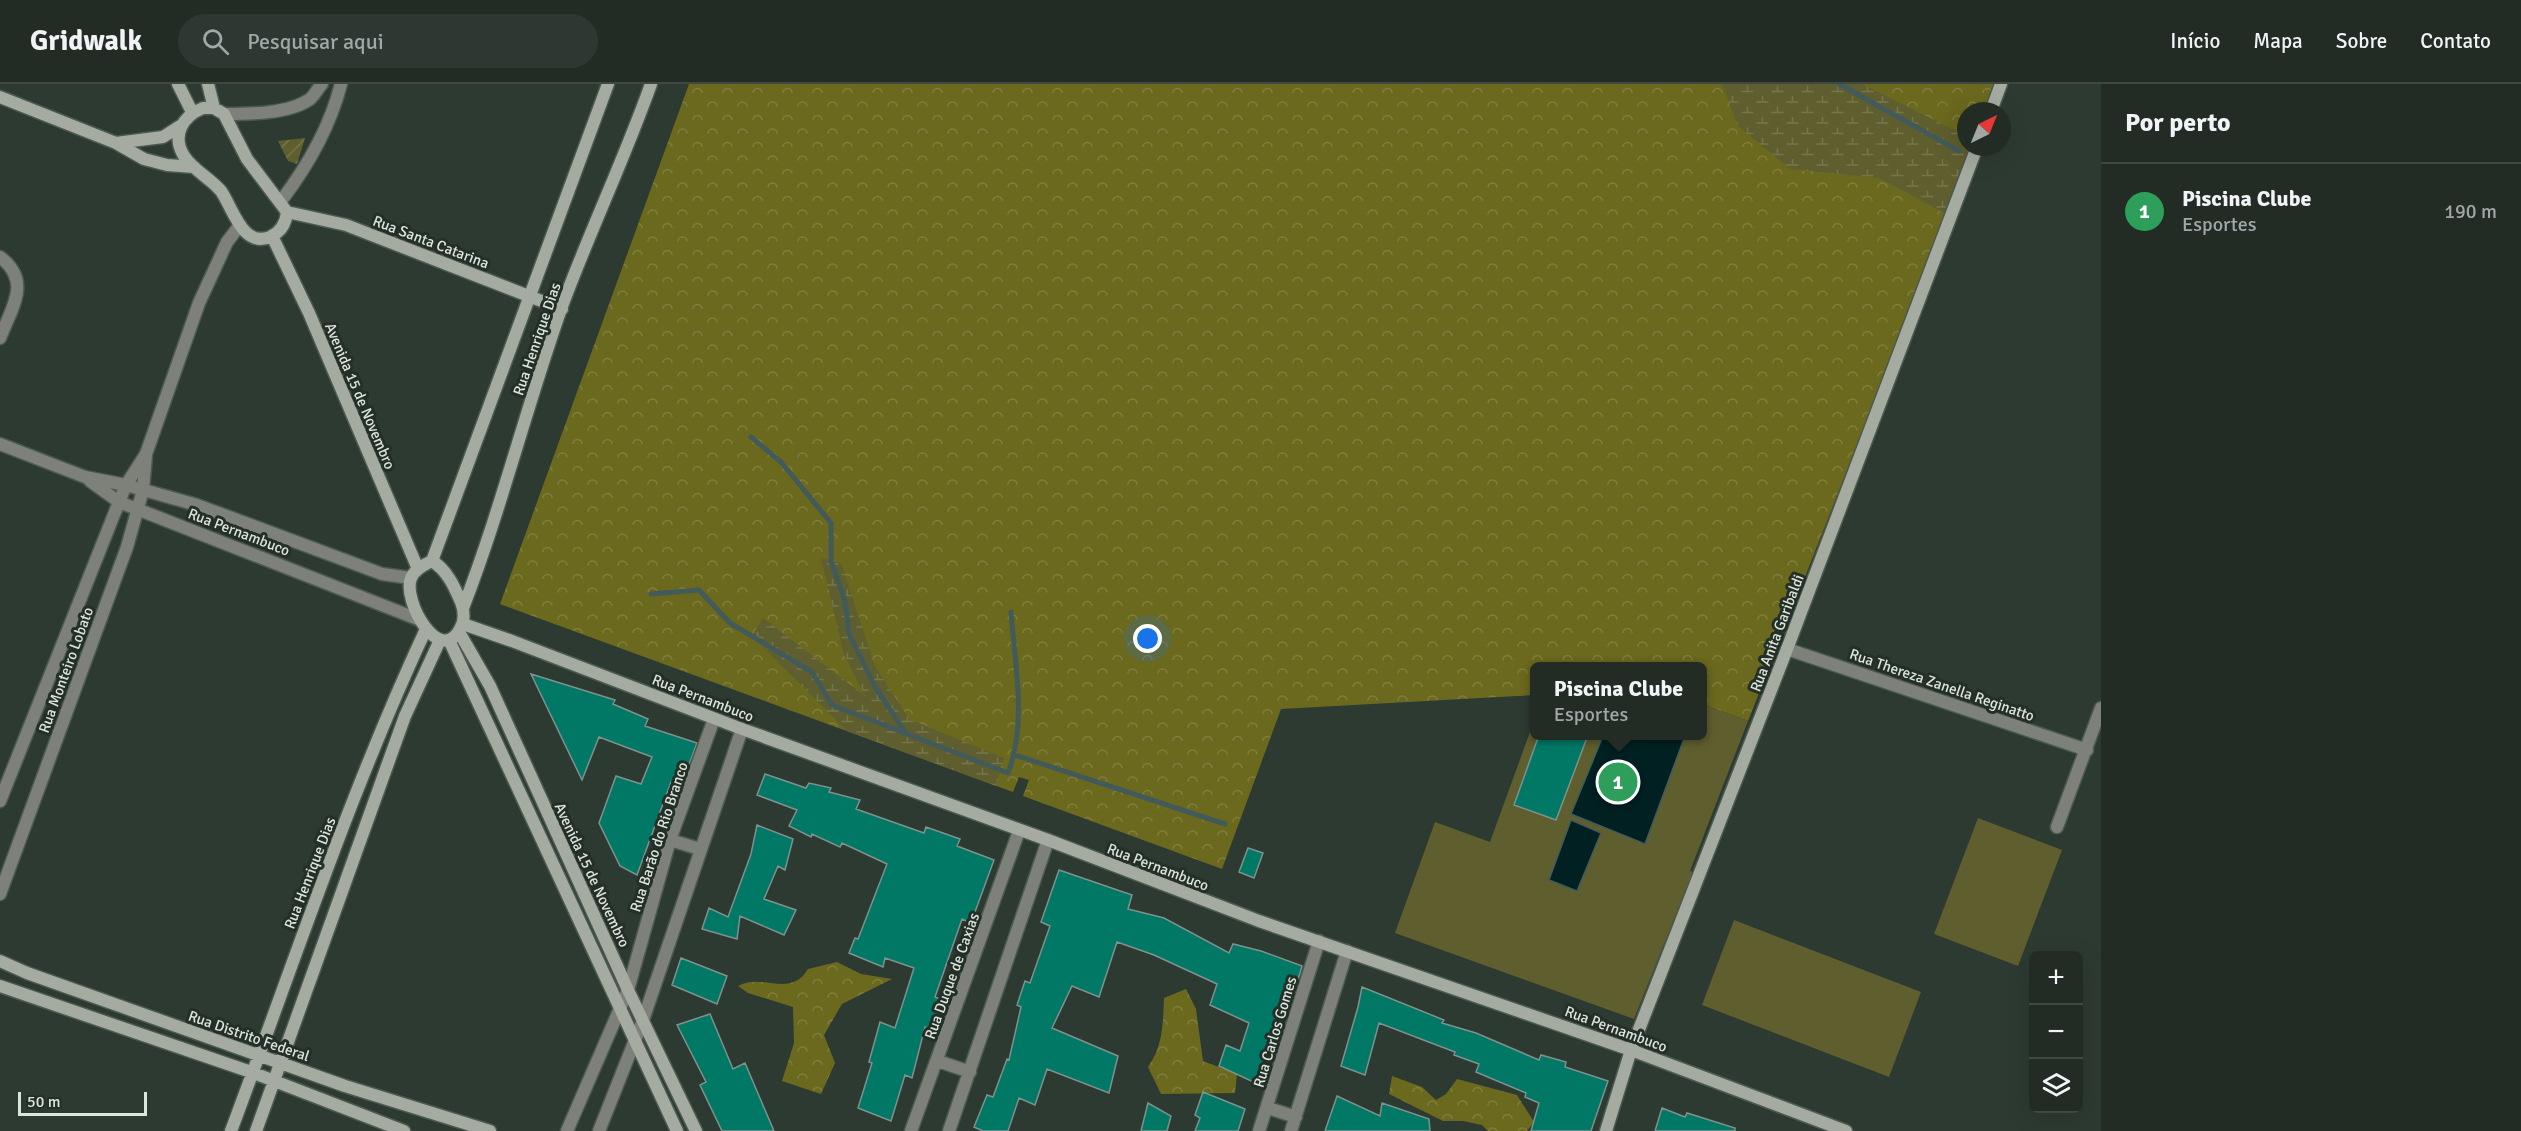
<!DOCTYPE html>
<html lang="pt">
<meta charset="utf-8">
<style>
body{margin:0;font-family:Signika,sans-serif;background:#2e3832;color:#f1f3f6}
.controls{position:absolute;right:18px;bottom:18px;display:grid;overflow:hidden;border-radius:9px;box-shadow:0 6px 24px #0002}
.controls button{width:54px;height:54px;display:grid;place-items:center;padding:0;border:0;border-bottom:2px solid #3f4842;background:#222c25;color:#f1f3f6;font:30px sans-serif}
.compass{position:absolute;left:1957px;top:18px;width:54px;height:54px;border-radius:50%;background:#222c25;box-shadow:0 6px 24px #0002;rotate:43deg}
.scale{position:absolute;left:18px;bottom:15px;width:129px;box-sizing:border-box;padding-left:6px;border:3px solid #dce4de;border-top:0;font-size:16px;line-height:21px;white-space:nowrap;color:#dce4de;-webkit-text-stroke:4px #232f27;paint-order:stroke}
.you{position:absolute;left:1148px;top:555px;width:21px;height:21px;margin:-15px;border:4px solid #fff;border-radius:50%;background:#1a73e8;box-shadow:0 0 0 9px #1a73e833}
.badge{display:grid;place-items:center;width:39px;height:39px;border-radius:50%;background:#95b2f1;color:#fff;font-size:20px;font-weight:700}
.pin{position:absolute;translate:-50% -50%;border:3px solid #fff;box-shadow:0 2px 6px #0006}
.popup{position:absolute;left:1530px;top:578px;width:177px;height:78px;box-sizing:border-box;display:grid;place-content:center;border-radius:9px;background:#222c25;filter:drop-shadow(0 2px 4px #0005);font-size:20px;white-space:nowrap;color:#a2a7a7}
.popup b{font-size:22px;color:#f1f3f6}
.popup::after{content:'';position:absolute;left:50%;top:100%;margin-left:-12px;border:12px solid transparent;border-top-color:#222c25}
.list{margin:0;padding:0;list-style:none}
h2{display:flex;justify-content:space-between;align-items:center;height:78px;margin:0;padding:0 24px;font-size:26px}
h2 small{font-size:20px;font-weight:400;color:#a2a7a7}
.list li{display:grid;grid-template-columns:39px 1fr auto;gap:18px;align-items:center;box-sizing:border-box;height:96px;padding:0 24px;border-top:2px solid #3f4842}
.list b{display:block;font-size:22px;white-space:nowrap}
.list p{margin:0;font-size:20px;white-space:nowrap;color:#a2a7a7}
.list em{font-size:20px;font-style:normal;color:#a2a7a7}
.icon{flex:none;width:33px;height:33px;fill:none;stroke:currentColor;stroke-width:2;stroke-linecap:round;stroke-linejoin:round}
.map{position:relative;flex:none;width:2101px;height:1047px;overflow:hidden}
header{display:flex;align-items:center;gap:36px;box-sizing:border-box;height:84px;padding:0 30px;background:#222c25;border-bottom:2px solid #3f4842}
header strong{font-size:28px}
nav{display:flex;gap:33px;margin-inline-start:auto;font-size:21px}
.search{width:420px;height:54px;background:#2e3832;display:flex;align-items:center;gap:15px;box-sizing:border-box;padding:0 21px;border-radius:33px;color:#a2a7a7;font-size:22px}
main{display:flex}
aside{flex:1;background:#222c25}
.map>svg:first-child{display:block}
</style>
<header>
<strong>Gridwalk</strong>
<div class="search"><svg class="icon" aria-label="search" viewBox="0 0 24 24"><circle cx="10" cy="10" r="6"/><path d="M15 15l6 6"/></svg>Pesquisar aqui</div>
<nav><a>Início</a><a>Mapa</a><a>Sobre</a><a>Contato</a></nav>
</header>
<main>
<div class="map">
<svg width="2101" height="1047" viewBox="0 0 2101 1047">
<defs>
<pattern id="forest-crowns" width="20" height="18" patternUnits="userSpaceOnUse" patternTransform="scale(1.5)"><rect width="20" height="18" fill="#6b691e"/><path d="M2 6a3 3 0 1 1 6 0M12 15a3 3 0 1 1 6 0" fill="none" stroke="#807e3e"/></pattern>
<pattern id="wetland-marsh" width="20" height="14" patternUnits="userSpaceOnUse" patternTransform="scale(1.5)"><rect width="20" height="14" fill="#5f5e2e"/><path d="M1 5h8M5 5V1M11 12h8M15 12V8" fill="none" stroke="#75754c"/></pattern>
<pattern id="garden-furrows" width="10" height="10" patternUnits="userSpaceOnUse" patternTransform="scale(1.5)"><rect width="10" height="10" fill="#5f5e2e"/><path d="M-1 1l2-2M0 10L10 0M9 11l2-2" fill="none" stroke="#75754c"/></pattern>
</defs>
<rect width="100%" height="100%" fill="#2d3a31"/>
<!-- forest -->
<path fill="url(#forest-crowns)" d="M689 0H1995L1985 27H1966V63L1948 131 1748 637 1702 620V582H1604L1597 580 1593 582H1534V611L1281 625 1222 785 1023 712 1029 696 1019 693 1013 708 500 520Z
M837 878 861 890 892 895 842 920 824 951 835 979 821 1010 782 997 794 959 793 923 748 909 738 902C762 888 790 915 808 885Z
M1186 905 1196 925 1203 977 1237 990 1235 1009 1161 1010 1148 983C1163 962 1163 939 1164 914Z
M1392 992 1422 1003 1436 1016 1446 1010 1457 995 1517 1011 1534 1038 1527 1047H1488L1482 1041 1463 1037H1443L1389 1010Z"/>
<!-- wetland -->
<path fill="url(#wetland-marsh)" d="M1722 0H1862L1966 52V63H1972L1948 131 1879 94 1790 85 1738 42Z
M821 474 841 479 875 582 909 635 1004 674 996 702 847 647 752 552 763 534 865 612 844 571Z"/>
<!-- garden -->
<path fill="url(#garden-furrows)" d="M305 54 297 80 288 77 278 57Z"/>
<!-- pitch -->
<path fill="#5f5e2e" d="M1702 620 1748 637 1690 787 1693 788 1634 935 1395 849 1435 738 1490 758 1534 637V652H1702Z
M1978 734 2062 766 2018 882 1934 850Z
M1734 836 1921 908 1889 993 1702 921Z"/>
<!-- water -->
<path fill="#002022" stroke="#425b5a" stroke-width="1.5" d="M1603 652H1685L1645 760 1571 730Z
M1571 736 1601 749 1577 807 1549 796Z"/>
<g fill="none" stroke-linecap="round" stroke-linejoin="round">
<!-- stream -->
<path stroke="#425b5a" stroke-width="5" d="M1839 0 1959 67
M751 353 781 378 831 439V477L845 517 849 550 875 603 905 648
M651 510 699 506 730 539 812 588 832 621 1008 689C1027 640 1015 580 1011 528
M1015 671 1225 740"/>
</g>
<!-- building -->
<path fill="#007866" stroke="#7f918c" stroke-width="1.5" d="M531 590 615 616 613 620 648 635 645 642 697 659 681 702 671 698 637 791 620 782 599 739 616 692 641 700 652 673 599 653 582 696Z
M1539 651H1588L1556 736 1514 721Z
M765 690 806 704 809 699 831 704 829 708 860 716 856 725 924 749 926 743 960 755 957 762 994 776 971 839 962 835 935 913 943 916 933 946 925 943 912 994 905 991 891 1037 858 1024 872 979 869 978 880 938 895 944 914 884 885 874 883 883 849 869 855 854 858 855 887 780 842 759 840 763 812 750 811 753 789 742 797 726 757 711Z
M757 741 793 755 785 786 778 782 764 815 796 826 784 851 740 832 737 855 702 845 709 824 728 833 751 770Z
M1248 764 1263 769 1254 794 1239 788Z
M1059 786 1132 811 1128 825 1164 834 1229 869 1233 860 1261 867 1302 882 1287 933 1277 928 1263 976 1269 978 1262 1002 1219 982 1226 961 1240 967 1249 939 1210 921 1217 900 1154 871 1117 858 1099 913 1072 902 1052 944 1118 972 1109 1009 1047 985 1035 1021 1019 1014 1008 1047H983L974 1043 987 1011 993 1013 1007 975 1009 976 1021 923 1017 921 1025 897 1030 899 1050 842 1041 838Z
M681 874 727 892 717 920 672 901Z
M1362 903 1444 936 1442 939 1476 949 1539 976 1541 971 1566 978 1565 983 1608 997 1591 1047H1531L1539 1019 1525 1013 1526 1009 1476 988 1479 980 1454 971 1455 968 1379 939 1365 991 1341 982 1358 923Z
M710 930 733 985 745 979 774 1047H722L700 1001 706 998 677 941Z
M1203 1008 1245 1025 1238 1047H1195L1200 1034 1195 1031Z
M1337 1012 1380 1032 1382 1019 1429 1035 1430 1047H1325Z
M1148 1019 1171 1032 1167 1047H1141Z
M1662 1024 1685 1033 1687 1029 1735 1044V1047H1655Z"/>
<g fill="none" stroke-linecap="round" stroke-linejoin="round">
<!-- street casing -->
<g stroke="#4c5950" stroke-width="15">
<path id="street" d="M224 30C249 30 289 30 310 15 314 12 318 4 322 0
M281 117C307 83 330 43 341 0
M0 173C32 197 12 223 0 254
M0 360 85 393 126 401 197 421 382 490 411 494
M90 397 119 418 420 536
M1787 565 2087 666
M0 717 119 418 126 401 146 370 199 219 227 158 240 141
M2057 743 2101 624
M670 756 700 765
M0 810 127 463 143 406 146 371
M938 977 970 988
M1268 1024 1296 1033
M567 1047 628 906 670 756 714 635
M599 1047 643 936 742 645
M911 1047 1019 747
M949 1047 1048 756
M1259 1047 1319 857
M1291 1047 1347 867"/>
</g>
<!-- secondary casing -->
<g stroke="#4c5950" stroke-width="15">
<path id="secondary" d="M178 0 192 28
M208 0 214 24
M0 13 116 59 144 75 167 81 194 83
M203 24H214L224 30 247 75 287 128C286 139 281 148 270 153 242 164 233 124 221 107 210 94 193 86 184 72 171 51 183 32 203 24Z
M1991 27 2001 0
M116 59 163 53 180 42
M287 128 346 141 562 225
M272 152 309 229 418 485
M432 477 608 0
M432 477C447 486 454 502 461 518 464 526 465 537 460 545 440 583 402 517 411 494 415 485 424 481 432 477Z
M463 524C501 426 526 324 561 225 589 149 624 76 651 0
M463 540 512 557 742 645 1048 756 1259 837 1631 966 1846 1047
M459 548 490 602 628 906 696 1047
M449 556 677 1047
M0 877 27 889 345 1002 490 1047
M0 902 251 988 404 1047
M231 1047C294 879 350 708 426 545
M256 1047 405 632 440 556
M1606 1047 1631 966 1787 565 1977 63"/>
</g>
<!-- street -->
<use href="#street" stroke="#7d817a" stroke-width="12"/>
<!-- secondary -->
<use href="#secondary" stroke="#a5aba1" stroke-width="12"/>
</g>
<g text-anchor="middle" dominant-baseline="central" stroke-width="6" stroke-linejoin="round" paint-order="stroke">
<!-- street labels -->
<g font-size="15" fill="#dce4de" stroke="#232f27">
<text transform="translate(431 158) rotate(21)">Rua Santa Catarina</text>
<text transform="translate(537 255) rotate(-71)">Rua Henrique Dias</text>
<text transform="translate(360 312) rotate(67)">Avenida 15 de Novembro</text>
<text transform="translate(239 448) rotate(21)">Rua Pernambuco</text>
<text transform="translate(1777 549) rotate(-69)">Rua Anita Garibaldi</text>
<text transform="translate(66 586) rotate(-70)">Rua Monteiro Lobato</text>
<text transform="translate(1942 601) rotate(19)">Rua Thereza Zanella Reginatto</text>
<text transform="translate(703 614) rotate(21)">Rua Pernambuco</text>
<text transform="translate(659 753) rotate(-72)">Rua Barão do Rio Branco</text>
<text transform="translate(1158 783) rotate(21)">Rua Pernambuco</text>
<text transform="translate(310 789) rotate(-69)">Rua Henrique Dias</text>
<text transform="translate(592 791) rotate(65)">Avenida 15 de Novembro</text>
<text transform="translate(952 892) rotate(-70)">Rua Duque de Caxias</text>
<text transform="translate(1616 945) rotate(20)">Rua Pernambuco</text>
<text transform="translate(1275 948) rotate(-73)">Rua Carlos Gomes</text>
<text transform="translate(249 952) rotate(19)">Rua Distrito Federal</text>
</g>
</g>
</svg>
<div class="controls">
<button>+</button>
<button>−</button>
<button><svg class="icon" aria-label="layers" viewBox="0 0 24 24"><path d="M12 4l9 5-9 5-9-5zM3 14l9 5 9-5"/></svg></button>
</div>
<svg class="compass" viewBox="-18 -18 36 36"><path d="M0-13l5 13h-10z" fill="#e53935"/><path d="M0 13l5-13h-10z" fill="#a2a7a7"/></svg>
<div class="scale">50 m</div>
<div class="you"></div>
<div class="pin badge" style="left:1618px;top:698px;background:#2e9e5b">1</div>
<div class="popup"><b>Piscina Clube</b>Esportes</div>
</div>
<aside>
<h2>Por perto<small></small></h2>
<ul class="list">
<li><span class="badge" style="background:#2e9e5b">1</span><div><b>Piscina Clube</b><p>Esportes</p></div><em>190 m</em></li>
</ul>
</aside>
</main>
